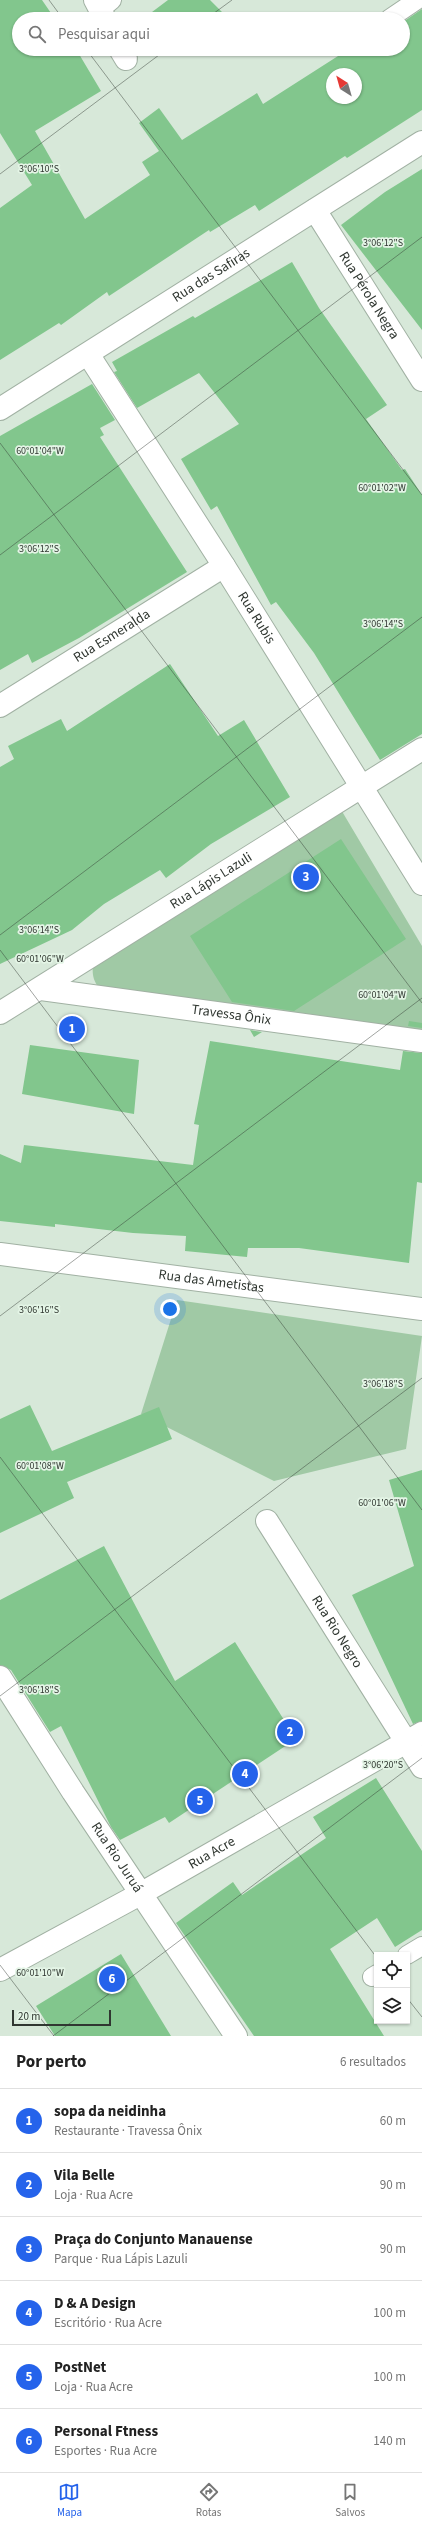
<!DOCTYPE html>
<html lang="pt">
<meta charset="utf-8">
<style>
body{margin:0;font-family:"Source Sans 3",sans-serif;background:#f2f2f2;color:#222}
.controls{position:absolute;right:12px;bottom:12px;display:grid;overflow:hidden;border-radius:0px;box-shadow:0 1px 3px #0004}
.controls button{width:36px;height:36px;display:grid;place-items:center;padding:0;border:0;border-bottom:1px solid #e0e0e0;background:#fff;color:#222;font:20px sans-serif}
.compass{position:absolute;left:326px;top:68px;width:36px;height:36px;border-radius:50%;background:#fff;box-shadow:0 1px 3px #0004;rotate:323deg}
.scale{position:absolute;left:12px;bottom:10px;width:99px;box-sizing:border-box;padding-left:4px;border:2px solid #303731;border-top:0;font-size:11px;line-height:14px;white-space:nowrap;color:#303731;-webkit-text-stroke:3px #e4f5e6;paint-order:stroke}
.you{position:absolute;left:170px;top:1309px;width:14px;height:14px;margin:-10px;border:3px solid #fff;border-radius:50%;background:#1a73e8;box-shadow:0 0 0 6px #1a73e833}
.badge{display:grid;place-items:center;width:26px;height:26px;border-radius:50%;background:#2563eb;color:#fff;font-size:13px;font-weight:700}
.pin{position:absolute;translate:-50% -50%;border:2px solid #fff;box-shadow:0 1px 4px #0006}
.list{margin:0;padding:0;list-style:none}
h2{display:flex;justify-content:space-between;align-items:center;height:52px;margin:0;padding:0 16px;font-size:17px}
h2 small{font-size:13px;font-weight:400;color:#767676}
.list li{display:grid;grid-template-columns:26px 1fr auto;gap:12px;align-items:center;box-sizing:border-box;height:64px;padding:0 16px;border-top:1px solid #e0e0e0}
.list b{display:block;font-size:15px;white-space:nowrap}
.list p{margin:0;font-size:13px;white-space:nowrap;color:#767676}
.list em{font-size:13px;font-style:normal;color:#767676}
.icon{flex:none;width:22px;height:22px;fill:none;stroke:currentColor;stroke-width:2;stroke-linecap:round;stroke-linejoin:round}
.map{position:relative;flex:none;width:422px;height:2036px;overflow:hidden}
.search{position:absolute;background:#fff;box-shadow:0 1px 3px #0004;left:12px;right:12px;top:12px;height:44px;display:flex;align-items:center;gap:10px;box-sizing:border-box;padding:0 14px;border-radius:22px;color:#767676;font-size:15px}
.sheet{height:436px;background:#fff}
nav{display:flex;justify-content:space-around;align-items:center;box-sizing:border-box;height:56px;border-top:1px solid #e0e0e0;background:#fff;font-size:11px;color:#767676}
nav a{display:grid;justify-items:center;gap:2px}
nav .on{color:#2563eb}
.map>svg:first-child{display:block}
</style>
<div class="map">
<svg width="422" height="2036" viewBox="0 0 422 2036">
<rect width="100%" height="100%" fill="#d7e8d9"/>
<!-- green -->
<path fill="#a0c9a5" d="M340 808 422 946V1034L99 988C93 980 92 974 93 964Z
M177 1300 422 1336 406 1449 274 1481 141 1414Z"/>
<!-- building -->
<path fill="#82c68d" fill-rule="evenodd" d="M0 0H42L55 19H19V49H76L101 91 35 131 85 219 150 175 142 162 159 151 139 123 159 108 182 140 257 93 263 104 349 49H403V22L422 9V110L347 158 345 156 259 211 255 205 210 232 209 230 109 296 107 292 61 325 59 323 0 360V208L32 185 0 133ZM332 74H356V98H332Z
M168 0H210L224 14 219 19H157L152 12Z
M422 169V330L341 225 385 192Z
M292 262 319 308 387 405 366 419 402 470 405 469 422 495V734L380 760 314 653 276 602 271 605 217 506 211 510 181 459 239 424 199 373 137 408 114 372 117 371 112 362 193 316 195 318Z
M92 384 115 420 100 428 104 435 100 437 187 572 79 638 32 663 28 654 0 670V436Z
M170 664 218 736 244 720 290 797 211 844 166 878 160 870 104 904 72 930 0 964V767L14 759 8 746 61 719 67 731Z
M341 839 406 939 294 1011 232 1002 190 936Z
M409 1021 422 1023V1028L408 1026Z
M250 1030 262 1032 254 1037Z
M210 1041 400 1070 403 1051 422 1053V1183L417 1182 409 1263 299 1248H248L247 1257 185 1251 186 1236 133 1233 55 1224V1227L0 1221V1154L21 1163 24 1145 193 1165 199 1125 194 1124Z
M30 1045 139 1060 134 1114 22 1094Z
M30 1405 52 1451 159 1407 172 1439 67 1482 74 1498 0 1533V1419Z
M422 1470V1721L413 1724 352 1595 414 1566 389 1480Z
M104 1546 175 1681 235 1642 296 1739 169 1823 165 1817 120 1840 111 1827 61 1726 50 1732 11 1670 0 1665V1600Z
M376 1778 422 1851V1930L395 1947 377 1918 330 1949 384 2036H254L176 1923 233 1882 242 1895 326 1838 313 1817Z
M121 1954 171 2036H55L36 2006Z"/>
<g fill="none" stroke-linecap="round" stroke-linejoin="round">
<!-- lane casing -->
<g stroke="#a1b1a3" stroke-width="20">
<path id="lane" d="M100 10 112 0
M389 19 417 0
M407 1955 422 1946
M372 1977 377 1974"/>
</g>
<!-- street casing -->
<g stroke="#a1b1a3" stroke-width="24">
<g id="street">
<path d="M95 0 105 19"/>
<path d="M120 49 126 59"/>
<path id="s1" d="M315 210 422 380"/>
<path id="s2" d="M88 354 224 566 422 884"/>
<path id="s3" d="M0 409 422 142"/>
<path id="s4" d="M0 706 224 566"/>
<path id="s5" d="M41 989 422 1041"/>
<path id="s6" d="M0 1013 422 749"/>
<path id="s7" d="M0 1254 422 1309"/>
<path id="s8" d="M267 1521 422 1767"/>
<path id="s9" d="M0 1677 73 1792 236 2036"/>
</g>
</g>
<!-- secondary casing -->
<g stroke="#a1b1a3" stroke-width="24">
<g id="secondary">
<path id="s10" d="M0 1970 142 1893 422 1733"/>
</g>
</g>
<!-- lane -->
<use href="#lane" stroke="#fff" stroke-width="18"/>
<!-- street -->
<use href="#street" stroke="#fff" stroke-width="22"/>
<!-- secondary -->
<use href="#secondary" stroke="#fff" stroke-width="22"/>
</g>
<!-- ticks -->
<path fill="none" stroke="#303731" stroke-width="1" stroke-opacity="0.45" d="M49 0 63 19M206 19 232 0M86 49 422 495M0 174 167 49M0 443 422 1003M0 555 422 237M0 935 422 617M0 950 422 1510M0 1316 422 998M0 1457 377 1958M0 1696 422 1378M0 1965 54 2036M407 1998 422 2017M53 2036 422 1758"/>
<g text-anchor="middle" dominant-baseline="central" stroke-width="3.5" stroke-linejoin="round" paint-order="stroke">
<!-- street labels -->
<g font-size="14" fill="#303731" stroke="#e4f5e6">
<text stroke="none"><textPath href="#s3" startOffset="250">Rua das Safiras</textPath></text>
<text stroke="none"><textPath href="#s1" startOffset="101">Rua Pérola Negra</textPath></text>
<text stroke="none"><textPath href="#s2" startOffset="313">Rua Rubis</textPath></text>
<text stroke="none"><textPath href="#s4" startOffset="132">Rua Esmeralda</textPath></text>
<text stroke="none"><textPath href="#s6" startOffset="249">Rua Lápis Lazuli</textPath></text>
<text stroke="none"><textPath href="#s5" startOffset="192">Travessa Ônix</textPath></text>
<text stroke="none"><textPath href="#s7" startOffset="213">Rua das Ametistas</textPath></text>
<text stroke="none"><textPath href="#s8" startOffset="131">Rua Rio Negro</textPath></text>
<text stroke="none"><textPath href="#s10" startOffset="242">Rua Acre</textPath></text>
<text stroke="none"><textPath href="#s9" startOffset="215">Rua Rio Juruá</textPath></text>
</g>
</g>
<g font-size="10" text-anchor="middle" fill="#303731" stroke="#e4f5e6" stroke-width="3.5" stroke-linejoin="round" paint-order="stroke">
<text x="39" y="172">3°06'10"S</text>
<text x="383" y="246">3°06'12"S</text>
<text x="40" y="454">60°01'04"W</text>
<text x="382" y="491">60°01'02"W</text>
<text x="39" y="552">3°06'12"S</text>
<text x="383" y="627">3°06'14"S</text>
<text x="39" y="933">3°06'14"S</text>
<text x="40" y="962">60°01'06"W</text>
<text x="382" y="998">60°01'04"W</text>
<text x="39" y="1313">3°06'16"S</text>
<text x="383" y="1387">3°06'18"S</text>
<text x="40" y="1469">60°01'08"W</text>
<text x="382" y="1506">60°01'06"W</text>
<text x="39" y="1693">3°06'18"S</text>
<text x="383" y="1768">3°06'20"S</text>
<text x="40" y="1976">60°01'10"W</text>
</g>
</svg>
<div class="controls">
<button><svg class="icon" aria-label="locate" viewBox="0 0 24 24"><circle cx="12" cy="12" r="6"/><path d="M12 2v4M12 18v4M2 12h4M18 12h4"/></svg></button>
<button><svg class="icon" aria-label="layers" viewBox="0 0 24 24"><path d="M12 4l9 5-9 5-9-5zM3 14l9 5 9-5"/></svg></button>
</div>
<svg class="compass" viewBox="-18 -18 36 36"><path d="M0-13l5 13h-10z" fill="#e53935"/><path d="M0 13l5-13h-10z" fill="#767676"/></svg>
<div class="scale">20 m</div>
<div class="you"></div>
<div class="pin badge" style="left:72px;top:1029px">1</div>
<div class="pin badge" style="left:290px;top:1732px">2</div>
<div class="pin badge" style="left:306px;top:877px">3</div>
<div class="pin badge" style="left:245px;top:1774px">4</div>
<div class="pin badge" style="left:200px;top:1801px">5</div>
<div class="pin badge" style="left:112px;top:1979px">6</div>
<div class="search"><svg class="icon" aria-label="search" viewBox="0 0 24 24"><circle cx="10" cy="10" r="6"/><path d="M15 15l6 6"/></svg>Pesquisar aqui</div>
</div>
<section class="sheet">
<h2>Por perto<small>6 resultados</small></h2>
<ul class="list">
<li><span class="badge">1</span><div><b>sopa da neidinha</b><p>Restaurante · Travessa Ônix</p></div><em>60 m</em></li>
<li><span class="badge">2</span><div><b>Vila Belle</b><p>Loja · Rua Acre</p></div><em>90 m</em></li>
<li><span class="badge">3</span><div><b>Praça do Conjunto Manauense</b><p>Parque · Rua Lápis Lazuli</p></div><em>90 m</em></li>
<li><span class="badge">4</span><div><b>D &amp; A Design</b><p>Escritório · Rua Acre</p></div><em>100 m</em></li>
<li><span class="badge">5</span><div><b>PostNet</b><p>Loja · Rua Acre</p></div><em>100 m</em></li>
<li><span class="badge">6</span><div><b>Personal Ftness</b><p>Esportes · Rua Acre</p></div><em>140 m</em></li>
</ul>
</section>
<nav>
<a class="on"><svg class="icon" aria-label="map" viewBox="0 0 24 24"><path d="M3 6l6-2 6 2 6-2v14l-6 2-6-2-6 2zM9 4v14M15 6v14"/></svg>Mapa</a>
<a><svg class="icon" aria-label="directions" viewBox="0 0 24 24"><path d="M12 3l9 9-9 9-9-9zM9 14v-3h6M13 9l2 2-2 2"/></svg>Rotas</a>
<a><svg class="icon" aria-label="saved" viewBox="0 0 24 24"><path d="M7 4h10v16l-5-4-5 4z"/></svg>Salvos</a>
</nav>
